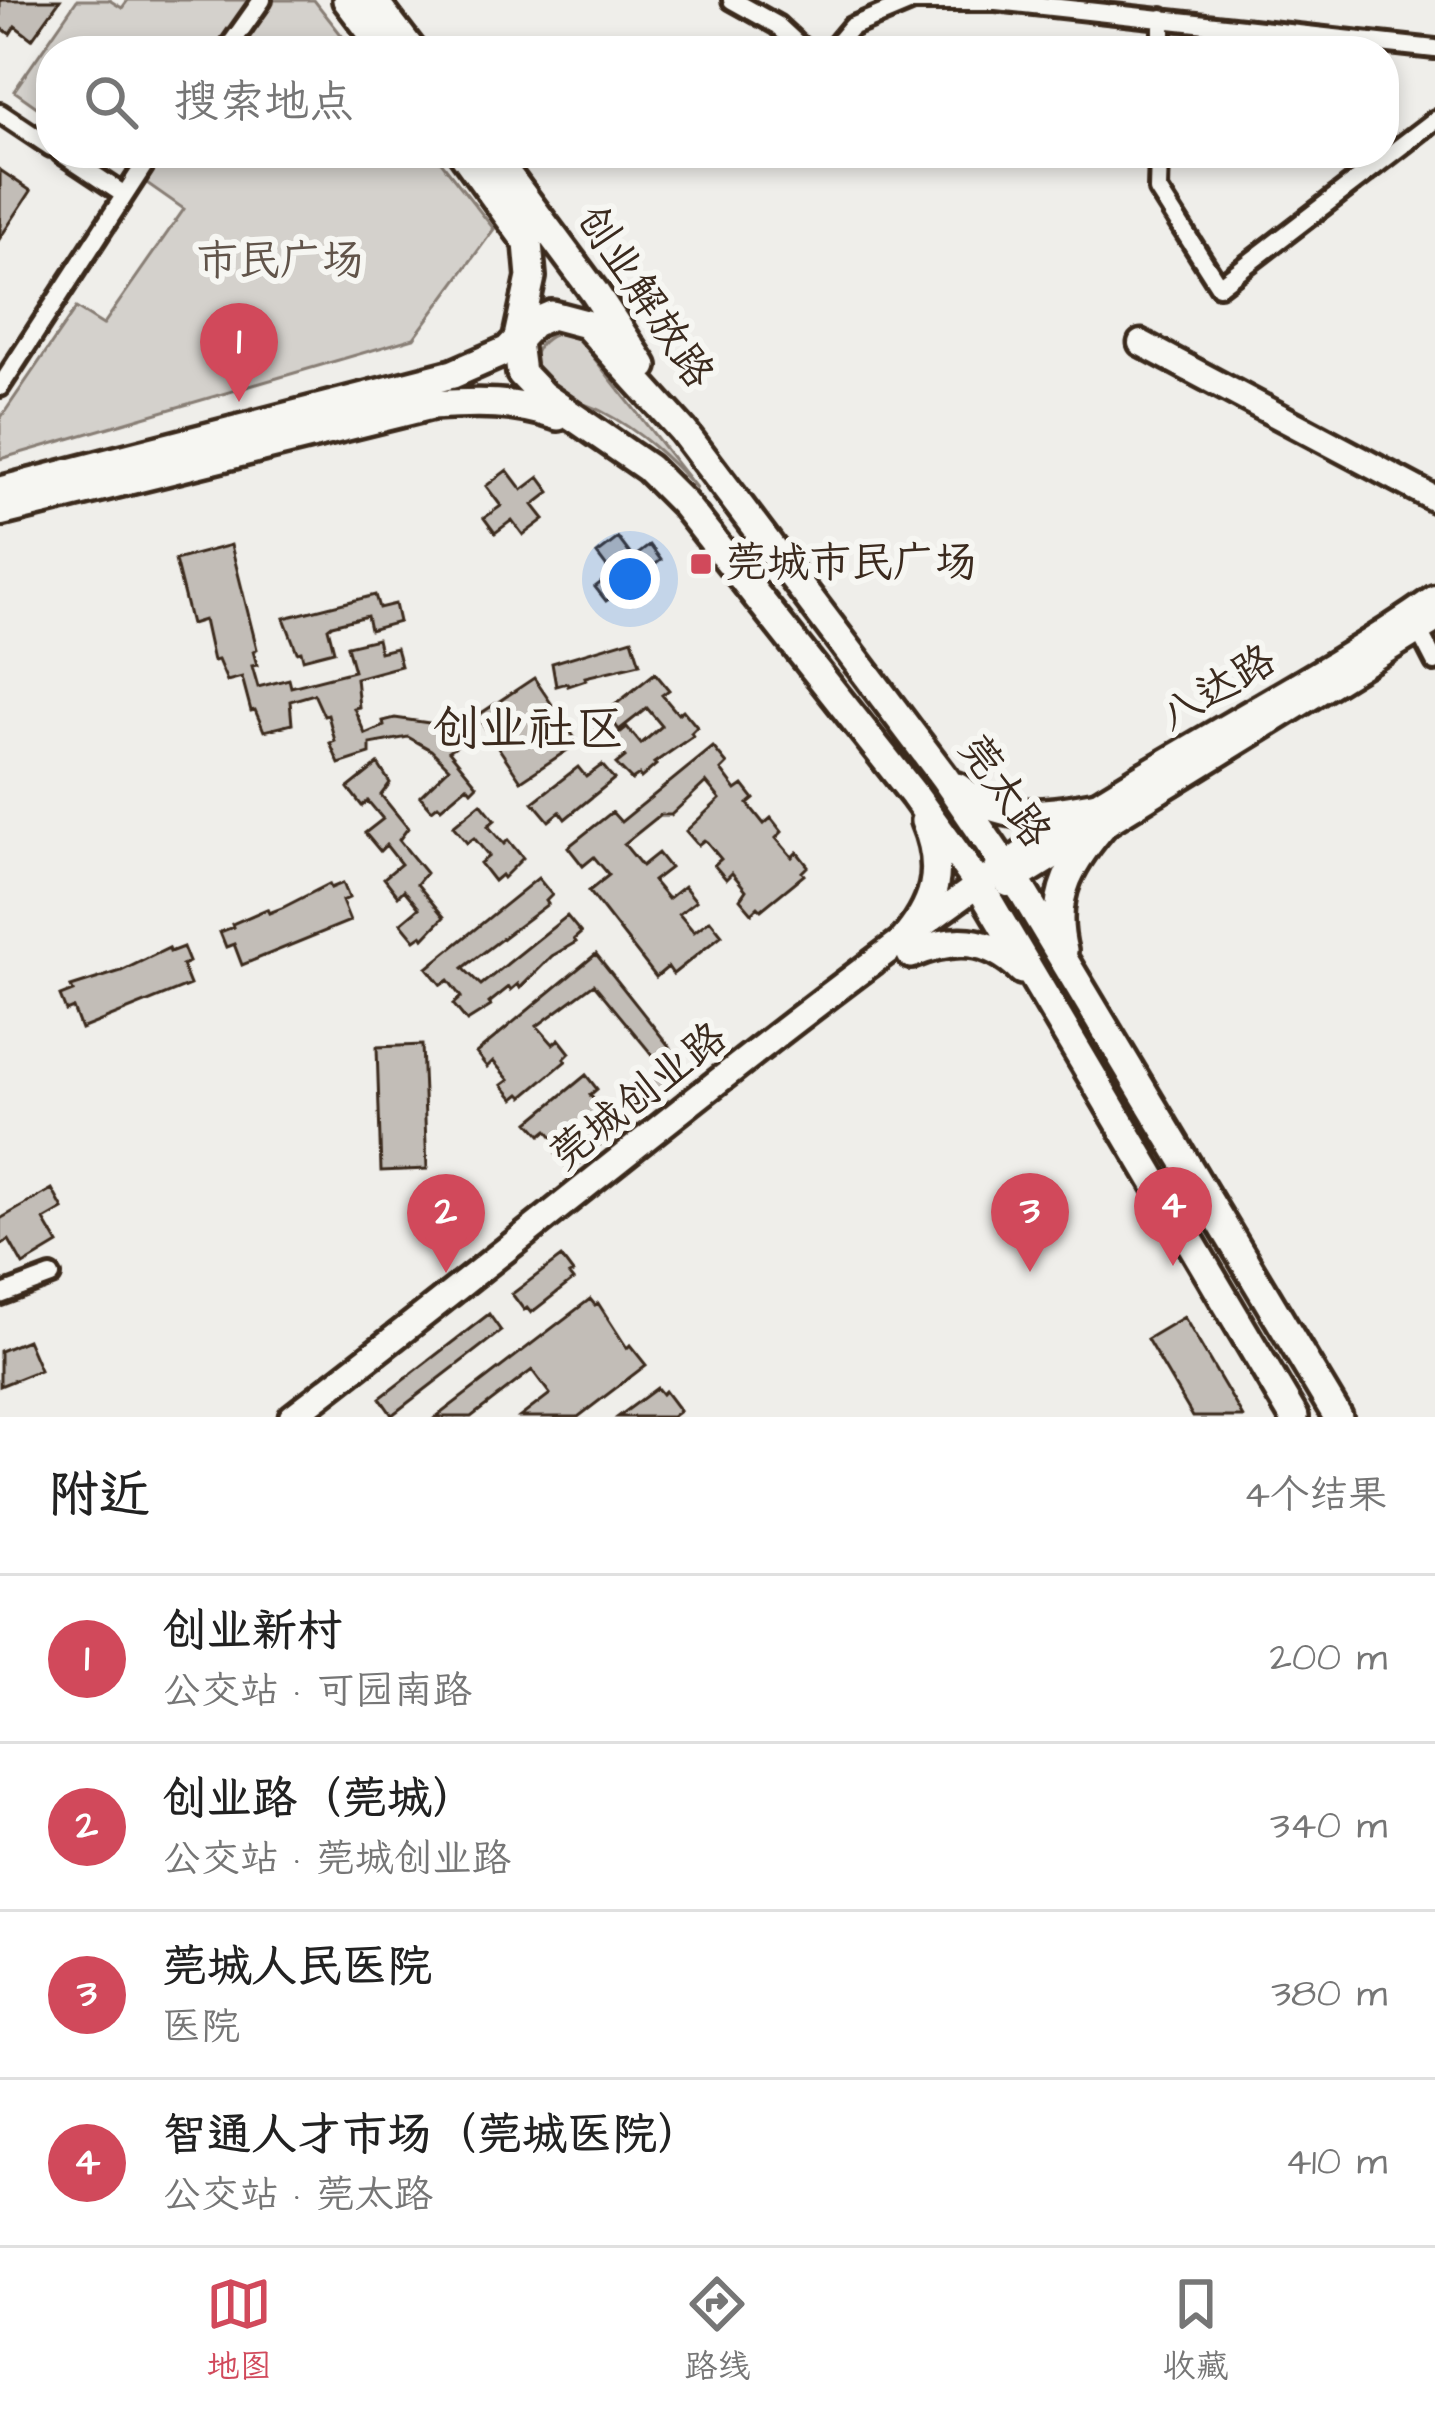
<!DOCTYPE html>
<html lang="zh">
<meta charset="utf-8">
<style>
body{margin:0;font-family:"Architects Daughter","LXGW WenKai TC",sans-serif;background:#f6f6f6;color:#222}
.you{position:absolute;left:630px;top:579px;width:42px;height:42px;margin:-30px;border:9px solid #fff;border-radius:50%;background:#1a73e8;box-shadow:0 0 0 18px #1a73e833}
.badge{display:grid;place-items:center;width:78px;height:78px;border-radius:50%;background:#d1495b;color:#fff;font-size:39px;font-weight:700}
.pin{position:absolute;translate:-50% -99px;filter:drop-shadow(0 3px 6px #0008)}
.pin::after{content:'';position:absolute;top:63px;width:42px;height:36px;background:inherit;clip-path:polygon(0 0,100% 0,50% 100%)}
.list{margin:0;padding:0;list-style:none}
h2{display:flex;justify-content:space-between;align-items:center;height:156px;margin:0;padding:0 48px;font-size:51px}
h2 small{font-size:39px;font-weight:400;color:#767676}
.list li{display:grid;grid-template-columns:78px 1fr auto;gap:36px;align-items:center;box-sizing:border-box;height:168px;padding:0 48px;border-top:3px solid #e0e0e0}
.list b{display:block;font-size:45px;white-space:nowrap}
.list p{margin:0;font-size:39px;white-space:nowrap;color:#767676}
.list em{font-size:39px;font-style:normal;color:#767676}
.icon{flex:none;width:66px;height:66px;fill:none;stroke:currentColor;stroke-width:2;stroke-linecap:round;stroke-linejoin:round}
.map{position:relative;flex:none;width:1435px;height:1417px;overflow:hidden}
.search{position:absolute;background:#fff;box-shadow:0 6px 18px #0003;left:36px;right:36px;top:36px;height:132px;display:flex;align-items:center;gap:30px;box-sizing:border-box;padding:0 42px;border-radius:48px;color:#767676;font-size:45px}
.sheet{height:828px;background:#fff}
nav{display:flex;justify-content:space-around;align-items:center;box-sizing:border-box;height:168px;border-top:3px solid #e0e0e0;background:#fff;font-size:33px;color:#767676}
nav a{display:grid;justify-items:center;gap:6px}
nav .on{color:#d1495b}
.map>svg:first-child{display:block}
</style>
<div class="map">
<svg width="1435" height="1417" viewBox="0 0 1435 1417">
<rect width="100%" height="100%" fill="#efeeea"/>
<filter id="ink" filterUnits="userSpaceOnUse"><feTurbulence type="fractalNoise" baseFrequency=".00833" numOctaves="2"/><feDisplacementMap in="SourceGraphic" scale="24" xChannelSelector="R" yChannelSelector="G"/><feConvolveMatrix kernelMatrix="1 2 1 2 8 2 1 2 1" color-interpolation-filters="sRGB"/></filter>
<g filter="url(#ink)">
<!-- green -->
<path fill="#d4d1cc" stroke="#887e75" stroke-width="3" d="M77 0H109L122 8 128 0H314L354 51H51V117L14 91Z
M104 153H434L494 229 414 338 0 459V419L76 308 103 325 184 209Z
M558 333 579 339 697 489C669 458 640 431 603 412 586 403 556 397 543 384 524 365 535 341 558 333Z"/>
<!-- building -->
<path fill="#c2bdb7" stroke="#3b2a1e" stroke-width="3" d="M0 0H60L32 39 15 26 10 34 0 27Z
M0 170 31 191 0 238Z
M507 470 522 490 539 477 550 492 533 505 544 519 523 535 512 520 495 533 484 518 501 506 486 486Z
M618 538 633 558 650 545 661 560 644 573 654 587 633 603 623 589 606 601 595 587 612 574 597 554Z
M231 545 257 649 253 651 257 665 252 666 258 687 289 679 291 687 354 671 347 646 377 639 380 652 396 648 401 666 356 678 359 707 354 708 365 734 384 726 383 721 395 718 429 723 456 746 449 751 477 785 471 791 467 786 441 808 438 805 432 810 420 796 449 768 431 750 408 737 370 744V754L339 764 330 743 335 741 328 715 324 716 314 694 290 701 292 724 264 731 255 710 251 711 242 677 227 681 218 660 213 661 204 620 191 624 175 560Z
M375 595 379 608 395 604 399 622 370 630 367 616 332 625 328 628 334 651 303 659 301 651 297 652 284 618Z
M632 639 640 664 585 677 586 680 568 686 567 683 556 686 552 663Z
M655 673 669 690 662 695 678 714 683 710 697 727 691 733 693 736 654 763 656 765 641 778 639 775 632 780 616 764 625 757 612 739 627 727 641 744 662 726 647 708 619 730 612 720 592 734 587 727Z
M534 678 578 743 521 781 477 716Z
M713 747 727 764 721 770 736 790 743 785 754 799 748 804 764 824 771 818 782 832 776 838 792 857 797 852 808 866 802 872 804 875 761 910 758 907 752 913 740 899 746 890 732 873 726 879 714 865 721 859 707 842 704 840 698 845 686 831 720 799 706 782 671 815H660L624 844 642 866 658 853 670 868 653 881 668 899 684 886 696 901 679 914 694 932 710 920 722 935 673 974 668 967 656 977 589 891 609 875 594 857 583 866 568 847 612 812 621 822Z
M378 764 390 783 381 795 408 828 399 840 426 873 417 884 444 917 424 938 422 935 415 940 401 923 419 908 404 890 398 896 384 878 401 864 386 845 380 851 365 833 383 819 368 801 362 806 348 788Z
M602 765 614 779 565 819 560 812 549 821 533 802 578 767 586 777Z
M481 803 495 820 488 826 504 844 508 840 523 858 503 878 501 875 494 881 480 863 489 856 474 838 467 843 453 826Z
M538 878 552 895 546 901 548 904 463 968 481 985 567 916 581 933 574 939 576 942 552 956 520 988 518 984 511 990 509 987 489 1003 491 1006 467 1021 453 1004 461 997 448 980 441 985 427 968Z
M343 883 349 898 342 901 350 921 242 965 234 944 226 947 220 932 233 927 232 924 267 909 269 913 282 908 329 884 331 888Z
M183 947 189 962 182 965 190 985 81 1029 73 1008 66 1011 60 996 73 991 71 987 121 971 169 948 170 952Z
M596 954 688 1070 682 1076 684 1078 641 1114 638 1111 576 1166 574 1163 567 1168 556 1154 563 1149 547 1130 541 1135 529 1122 586 1075 597 1089 590 1095 606 1114 663 1068 594 984 537 1026 553 1044 559 1039 570 1053 564 1059 566 1061 523 1097 520 1094 514 1099 502 1085 509 1080 493 1061 487 1067 476 1053Z
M422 1045 427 1169 381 1171 377 1047Z
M52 1189 63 1209 44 1220 58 1244 23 1265 9 1240 0 1245V1219Z
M561 1257 573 1273 569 1275 573 1280 531 1313 527 1308 524 1310 512 1294Z
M590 1299 595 1305 598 1303 627 1348 630 1345 646 1365 578 1417H520L550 1394 532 1370 471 1417H436Z
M489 1314 501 1331 392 1415 380 1398Z
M1184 1317 1243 1417H1193L1147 1339Z
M27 1340 40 1370 0 1386V1351Z
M657 1388 662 1394 665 1391 680 1411 672 1417H618Z"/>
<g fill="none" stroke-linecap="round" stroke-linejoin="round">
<!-- street casing -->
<g stroke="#3b2a1e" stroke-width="26">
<path id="street" d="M732 0 777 25 805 51
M226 51 262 0
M831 51 851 27 913 1H996L1435 49
M1162 51V18
M0 113 51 147
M61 153 123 194
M1159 153 1158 190 1219 286 1435 120
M0 387 152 153
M1419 631 1435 662
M0 1295 51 1276"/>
</g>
<!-- secondary casing -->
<g stroke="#3b2a1e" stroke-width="33">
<path id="secondary" d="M1141 343 1435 499
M1008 884 1435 620
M292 1417C540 1228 777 1024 1033 846 1162 756 1306 689 1435 598"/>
</g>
<!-- primary casing -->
<g stroke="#3b2a1e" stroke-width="36">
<path id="primary" d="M347 0 386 51
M373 0 412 51
M463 153 528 243 531 277 517 342 521 373 542 395 648 468 684 504 914 795 979 885 1294 1417
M491 153 595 293 643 366
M0 491 453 374 508 350 533 323 552 315 586 324 683 431 944 777 1023 892 1338 1417
M0 512 432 405C478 402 515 401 558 416
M957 787C1005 823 1042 815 1098 805
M901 944C935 905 946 871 925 821
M1063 951C1049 894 1072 860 1108 819
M911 954C952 937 988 936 1022 970"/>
</g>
<!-- street -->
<use href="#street" stroke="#f6f6f2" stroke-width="16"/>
<!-- secondary -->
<use href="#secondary" stroke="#f6f6f2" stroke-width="24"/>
<!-- primary -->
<use href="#primary" stroke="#f6f6f2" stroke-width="27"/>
</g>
</g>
<!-- markers -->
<rect fill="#d1495b" stroke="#f6f6f2" stroke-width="4.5" x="689" y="552" width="24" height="24" rx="6"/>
<g text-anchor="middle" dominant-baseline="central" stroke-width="12" stroke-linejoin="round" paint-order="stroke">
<!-- park labels -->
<g font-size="42" fill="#61544a" stroke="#f6f6f2">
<text x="280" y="262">市民广场</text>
</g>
<!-- street labels -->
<g font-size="42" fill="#3b2a1e" stroke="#f6f6f2">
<text transform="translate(644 297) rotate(56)">创业解放路</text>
<text transform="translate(1218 689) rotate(-31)">八达路</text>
<text transform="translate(1004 792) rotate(55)">莞太路</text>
<text transform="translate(639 1097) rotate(-38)">莞城创业路</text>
</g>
<!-- poi labels -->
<g font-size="42" fill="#3b2a1e" stroke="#f6f6f2" text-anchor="start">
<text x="725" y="564">莞城市民广场</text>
</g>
<!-- quarter labels -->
<g font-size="48" fill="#3b2a1e" stroke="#f6f6f2">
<text x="528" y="730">创业社区</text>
</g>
</g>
</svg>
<div class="you"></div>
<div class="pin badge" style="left:239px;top:402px">1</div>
<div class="pin badge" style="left:446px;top:1273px">2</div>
<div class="pin badge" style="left:1030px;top:1272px">3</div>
<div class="pin badge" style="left:1173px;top:1266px">4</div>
<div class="search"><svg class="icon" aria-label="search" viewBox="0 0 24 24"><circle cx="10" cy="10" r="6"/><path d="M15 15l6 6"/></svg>搜索地点</div>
</div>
<section class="sheet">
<h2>附近<small>4个结果</small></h2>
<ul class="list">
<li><span class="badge">1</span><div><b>创业新村</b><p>公交站 · 可园南路</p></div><em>200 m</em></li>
<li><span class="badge">2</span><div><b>创业路（莞城）</b><p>公交站 · 莞城创业路</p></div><em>340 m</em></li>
<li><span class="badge">3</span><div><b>莞城人民医院</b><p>医院</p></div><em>380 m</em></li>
<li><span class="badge">4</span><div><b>智通人才市场（莞城医院）</b><p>公交站 · 莞太路</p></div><em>410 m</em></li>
</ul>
</section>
<nav>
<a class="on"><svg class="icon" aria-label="map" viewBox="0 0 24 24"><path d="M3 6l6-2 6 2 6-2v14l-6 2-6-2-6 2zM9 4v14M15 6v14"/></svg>地图</a>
<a><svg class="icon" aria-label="directions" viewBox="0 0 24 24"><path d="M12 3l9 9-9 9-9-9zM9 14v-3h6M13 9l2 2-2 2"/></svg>路线</a>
<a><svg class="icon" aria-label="saved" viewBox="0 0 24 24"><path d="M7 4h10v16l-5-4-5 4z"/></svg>收藏</a>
</nav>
